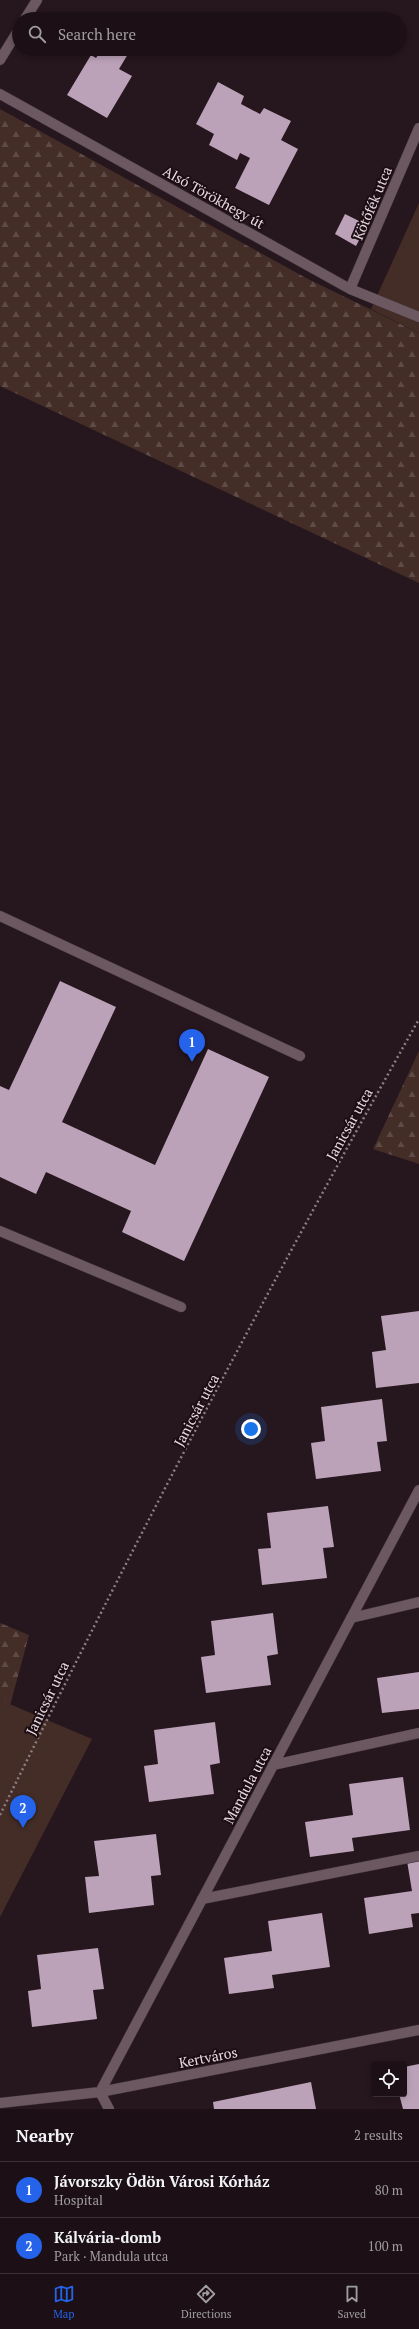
<!DOCTYPE html>
<meta charset="utf-8">
<style>
body{margin:0;font-family:"PT Serif",serif;background:#291e23;color:#f1f3f6}
.controls{position:absolute;right:12px;bottom:12px;display:grid;overflow:hidden;border-radius:4px;box-shadow:0 2px 6px #0003}
.controls button{width:36px;height:36px;display:grid;place-items:center;padding:0;border:0;border-bottom:1px solid #3a3035;background:#1c1016;color:#f1f3f6;font:20px sans-serif}
.you{position:absolute;left:251px;top:1429px;width:14px;height:14px;margin:-10px;border:3px solid #fff;border-radius:50%;background:#1a73e8;box-shadow:0 0 0 6px #1a73e833}
.badge{display:grid;place-items:center;width:26px;height:26px;border-radius:50%;background:#2563eb;color:#fff;font-size:13px;font-weight:700}
.pin{position:absolute;translate:-50% -33px;filter:drop-shadow(0 1px 2px #0008)}
.pin::after{content:'';position:absolute;top:21px;width:14px;height:12px;background:inherit;clip-path:polygon(0 0,100% 0,50% 100%)}
.list{margin:0;padding:0;list-style:none}
h2{display:flex;justify-content:space-between;align-items:center;height:52px;margin:0;padding:0 16px;font-size:17px}
h2 small{font-size:13px;font-weight:400;color:#a09da1}
.list li{display:grid;grid-template-columns:26px 1fr auto;gap:12px;align-items:center;box-sizing:border-box;height:56px;padding:0 16px;border-top:1px solid #3a3035}
.list b{display:block;font-size:15px;white-space:nowrap}
.list p{margin:0;font-size:13px;white-space:nowrap;color:#a09da1}
.list em{font-size:13px;font-style:normal;color:#a09da1}
.icon{flex:none;width:22px;height:22px;fill:none;stroke:currentColor;stroke-width:2;stroke-linecap:round;stroke-linejoin:round}
.map{position:relative;flex:none;width:419px;height:2109px;overflow:hidden}
.search{position:absolute;background:#1c1016;box-shadow:0 2px 6px #0003;left:12px;right:12px;top:12px;height:44px;display:flex;align-items:center;gap:10px;box-sizing:border-box;padding:0 14px;border-radius:22px;color:#a09da1;font-size:15px}
.sheet{height:164px;background:#1c1016}
nav{display:flex;justify-content:space-around;align-items:center;box-sizing:border-box;height:56px;border-top:1px solid #3a3035;background:#1c1016;font-size:11px;color:#a09da1}
nav a{display:grid;justify-items:center;gap:2px}
nav .on{color:#2563eb}
.map>svg:first-child{display:block}
</style>
<div class="map">
<svg width="419" height="2109" viewBox="0 0 419 2109">
<defs>
<pattern id="forest-firs" width="22" height="20" patternUnits="userSpaceOnUse"><rect width="22" height="20" fill="#442d27"/><path d="M5 1l3.5 6h-7zM16 11l3.5 6h-7z" fill="#5f4b46"/></pattern>
</defs>
<rect width="100%" height="100%" fill="#26161d"/>
<!-- forest -->
<path fill="url(#forest-firs)" d="M0 109 306 278 419 333V583L0 386Z
M419 1051V1164L373 1149Z
M0 1623 29 1635 0 1743Z"/>
<!-- green -->
<path fill="#442d27" d="M419 203V333L371 309Z
M0 1700 92 1739 0 1917Z"/>
<!-- building -->
<path fill="#bca2b9" d="M102 49H131L119 69 132 76 107 118 67 95 91 55 96 58Z
M218 82 244 96 241 104 260 114 264 108 291 121 281 140 298 149 269 205 235 188 250 158 240 153 237 160 209 145 214 134 196 124Z
M345 214 367 225 356 246 335 234Z
M60 981 116 1007 62 1122 155 1165 208 1049 269 1077 184 1261 122 1232 131 1211 46 1172 36 1194 0 1177V1086L9 1090Z
M419 1311V1383L376 1388 372 1352 386 1350 381 1316Z
M382 1399 387 1441 377 1442 381 1471 316 1479 311 1443 325 1441 321 1407Z
M328 1506 334 1547 323 1548 327 1578 262 1585 258 1549 271 1548 267 1513Z
M273 1613 278 1654 267 1656 271 1685 206 1693 201 1657 215 1655 211 1621Z
M419 1672V1709L382 1713 377 1678Z
M215 1722 220 1763 210 1765 214 1794 149 1802 144 1766 158 1764 154 1730Z
M403 1777 410 1830 352 1838 354 1851 310 1857 305 1822 353 1815 349 1784Z
M156 1834 161 1875 151 1876 154 1905 89 1913 85 1877 99 1876 94 1841Z
M419 1859V1913L411 1914 413 1927 369 1934 364 1898 412 1891 407 1861Z
M322 1913 330 1967 272 1975 274 1988 229 1994 224 1958 272 1951 268 1921Z
M98 1948 104 1989 93 1990 97 2019 32 2027 28 1991 41 1989 37 1955Z
M419 2064V2109H403L399 2094H404V2067Z
M311 2082 316 2109H214L213 2102Z"/>
<g fill="none" stroke-linecap="round" stroke-linejoin="round">
<!-- lane casing -->
<g stroke="#3e3337" stroke-width="11">
<path id="lane" d="M0 916 300 1056
M0 1231 181 1307"/>
</g>
<!-- street casing -->
<g stroke="#3e3337" stroke-width="11">
<path id="street" d="M25 19 37 0
M0 60 19 29
M0 94 350 289 419 317
M350 289 419 128
M351 1618 419 1602
M273 1765 419 1733
M202 1899 419 1856
M100 2092 419 1490
M100 2092 109 2109
M0 2103 100 2092 419 2030"/>
</g>
<!-- path -->
<path stroke="#8c7e83" stroke-width="2.5" stroke-dasharray="2 3" stroke-linecap="butt" d="M0 1815C132 1546 272 1280 419 1019"/>
<!-- lane -->
<use href="#lane" stroke="#6c5860" stroke-width="10"/>
<!-- street -->
<use href="#street" stroke="#6c5860" stroke-width="10"/>
</g>
<g text-anchor="middle" dominant-baseline="central" stroke-width="4" stroke-linejoin="round" paint-order="stroke">
<!-- street labels -->
<g font-size="14" fill="#e7dbdf" stroke="#1c0d14">
<text transform="translate(214 197) rotate(29)">Alsó Törökhegy út</text>
<text transform="translate(372 203) rotate(-67)">Kötőfék utca</text>
<text transform="translate(349 1124) rotate(-61)">Janicsár utca</text>
<text transform="translate(196 1410) rotate(-62)">Janicsár utca</text>
<text transform="translate(47 1698) rotate(-64)">Janicsár utca</text>
<text transform="translate(247 1785) rotate(-62)">Mandula utca</text>
<text transform="translate(208 2057) rotate(-11)">Kertváros</text>
</g>
</g>
</svg>
<div class="controls">
<button><svg class="icon" aria-label="locate" viewBox="0 0 24 24"><circle cx="12" cy="12" r="6"/><path d="M12 2v4M12 18v4M2 12h4M18 12h4"/></svg></button>
</div>
<div class="you"></div>
<div class="pin badge" style="left:192px;top:1062px">1</div>
<div class="pin badge" style="left:23px;top:1828px">2</div>
<div class="search"><svg class="icon" aria-label="search" viewBox="0 0 24 24"><circle cx="10" cy="10" r="6"/><path d="M15 15l6 6"/></svg>Search here</div>
</div>
<section class="sheet">
<h2>Nearby<small>2 results</small></h2>
<ul class="list">
<li><span class="badge">1</span><div><b>Jávorszky Ödön Városi Kórház</b><p>Hospital</p></div><em>80 m</em></li>
<li><span class="badge">2</span><div><b>Kálvária-domb</b><p>Park · Mandula utca</p></div><em>100 m</em></li>
</ul>
</section>
<nav>
<a class="on"><svg class="icon" aria-label="map" viewBox="0 0 24 24"><path d="M3 6l6-2 6 2 6-2v14l-6 2-6-2-6 2zM9 4v14M15 6v14"/></svg>Map</a>
<a><svg class="icon" aria-label="directions" viewBox="0 0 24 24"><path d="M12 3l9 9-9 9-9-9zM9 14v-3h6M13 9l2 2-2 2"/></svg>Directions</a>
<a><svg class="icon" aria-label="saved" viewBox="0 0 24 24"><path d="M7 4h10v16l-5-4-5 4z"/></svg>Saved</a>
</nav>
